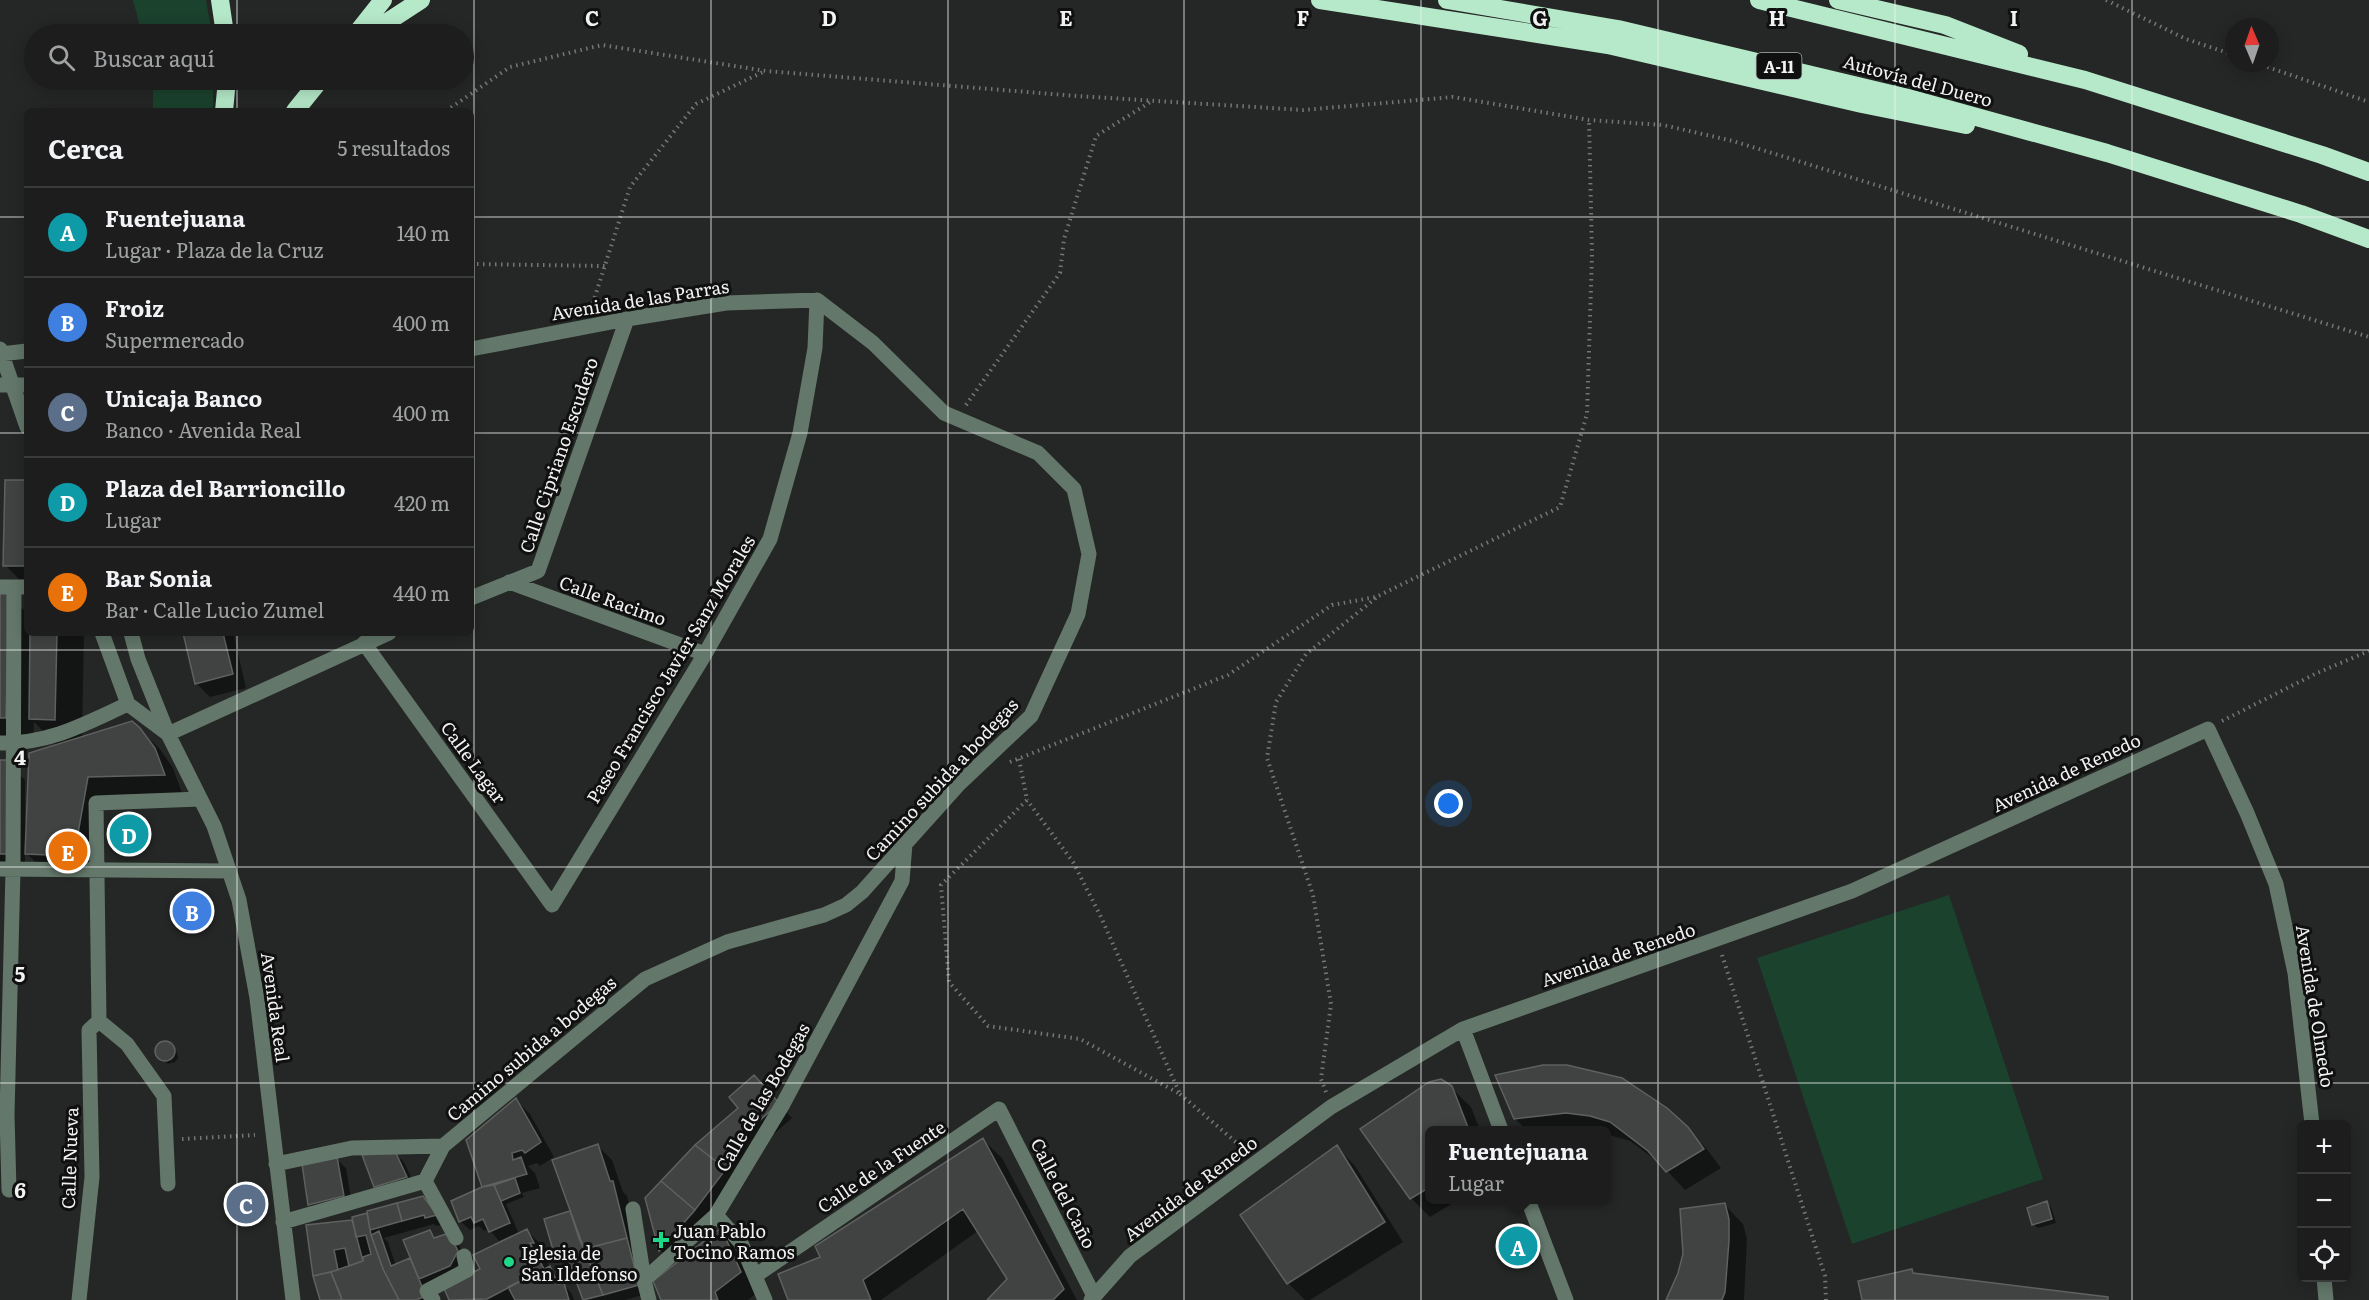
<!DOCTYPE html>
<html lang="es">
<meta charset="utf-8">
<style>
body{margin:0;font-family:Literata,serif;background:#292a29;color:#f1f3f6}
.controls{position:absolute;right:18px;bottom:18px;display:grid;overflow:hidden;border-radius:9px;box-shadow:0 3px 15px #0003}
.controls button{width:54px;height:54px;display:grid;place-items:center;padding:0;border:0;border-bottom:2px solid #3a3b3b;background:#1c1d1c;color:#f1f3f6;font:30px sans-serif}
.compass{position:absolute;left:2225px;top:18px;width:54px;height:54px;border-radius:50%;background:#1c1d1c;box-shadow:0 3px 15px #0003;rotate:358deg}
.you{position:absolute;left:1449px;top:804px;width:21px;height:21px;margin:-15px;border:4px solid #fff;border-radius:50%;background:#1a73e8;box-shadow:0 0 0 9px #1a73e833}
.badge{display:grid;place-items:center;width:39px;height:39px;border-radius:50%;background:#1a73e8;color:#fff;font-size:20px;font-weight:700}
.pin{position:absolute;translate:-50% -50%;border:3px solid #fff;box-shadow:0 2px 6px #0006}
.popup{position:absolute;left:1425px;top:1126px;width:186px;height:78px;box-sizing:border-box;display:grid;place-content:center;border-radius:9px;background:#1c1d1c;filter:drop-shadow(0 2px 4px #0005);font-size:20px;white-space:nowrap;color:#a0a2a3}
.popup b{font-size:22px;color:#f1f3f6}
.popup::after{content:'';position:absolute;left:50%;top:100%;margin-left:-12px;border:12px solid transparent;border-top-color:#1c1d1c}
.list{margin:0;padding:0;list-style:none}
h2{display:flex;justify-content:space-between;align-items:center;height:78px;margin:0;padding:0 24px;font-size:26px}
h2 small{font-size:20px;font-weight:400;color:#a0a2a3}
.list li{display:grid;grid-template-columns:39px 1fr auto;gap:18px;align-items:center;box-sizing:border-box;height:90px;padding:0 24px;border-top:2px solid #3a3b3b}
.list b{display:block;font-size:22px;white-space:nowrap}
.list p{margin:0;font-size:20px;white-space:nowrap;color:#a0a2a3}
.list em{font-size:20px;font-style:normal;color:#a0a2a3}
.icon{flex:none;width:33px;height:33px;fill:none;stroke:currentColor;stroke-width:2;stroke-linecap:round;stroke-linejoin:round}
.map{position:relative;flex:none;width:2369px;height:1300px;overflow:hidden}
.search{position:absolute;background:#1c1d1c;box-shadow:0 3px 15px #0003;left:24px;top:24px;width:450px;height:66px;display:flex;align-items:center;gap:15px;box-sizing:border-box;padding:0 21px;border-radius:33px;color:#a0a2a3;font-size:22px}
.panel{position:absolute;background:#1c1d1c;box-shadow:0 3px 15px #0003;left:24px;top:108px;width:450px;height:528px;border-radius:9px}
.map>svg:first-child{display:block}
</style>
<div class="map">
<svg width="2369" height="1300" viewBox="0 0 2369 1300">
<rect width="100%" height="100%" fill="#252726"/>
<!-- green -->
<path fill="#1b422d" d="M133 0H206L212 34H142Z
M153 80H213V111H153Z
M1949 895 2043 1179 1852 1244 1757 958Z"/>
<!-- shadow -->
<path fill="#0007" d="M27 481V580L19 579 5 565Z
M0 594H8L27 613V633H84L82 738 139 729 159 748 173 768 182 793 106 795 92 874 46 872 25 852V872H0V762H7L25 780V820H28L58 746 34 722 33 745 0 739Z
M184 633H231L234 636 246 688 210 697 196 683Z
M166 1043 177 1052 178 1058 175 1062 168 1064 158 1056 159 1046Z
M1497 1076 1687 1129 1706 1148 1721 1168 1685 1190 1660 1163 1630 1141 1606 1134V1130H1527L1515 1119Z
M1451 1088 1471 1107 1480 1130H1430V1200H1458L1430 1217 1411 1198 1362 1129Z
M767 1091 792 1118 758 1148V1159L669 1259 660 1250 647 1198 741 1108Z
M516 1100 530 1114 554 1157 540 1166 537 1163 528 1166 535 1173 540 1188 522 1193 524 1197 506 1204 519 1234 527 1231 546 1249 551 1261 547 1262 552 1270 572 1294 574 1300H451L445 1287 482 1270 513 1237 512 1235 499 1241 489 1229 484 1231 479 1226 470 1230 460 1221 483 1187 467 1141Z
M983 1140 1002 1158 1077 1300H989L1009 1280 978 1231 881 1300H789Z
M598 1146 612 1160 623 1192 627 1196 641 1252 647 1294 625 1300H585L568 1256 564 1258 555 1249 569 1212 574 1218Z
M1337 1147 1355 1166 1403 1242 1310 1300H1305L1288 1283 1242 1215Z
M395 1153 404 1162 415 1186 385 1196 376 1187 365 1157Z
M336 1159 346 1168 352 1205 319 1214 310 1205 303 1165Z
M422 1198 444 1224 436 1226 434 1224 384 1238 388 1242 396 1266 411 1259 430 1231 437 1239 458 1243 466 1261 427 1289 432 1300H321L315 1275 308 1226 354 1221 367 1215 370 1217Z
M2047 1203 2051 1207 2056 1223 2038 1228 2033 1224Z
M1725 1205 1743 1224 1747 1239 1744 1300H1667Z
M721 1230 739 1248 759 1291 748 1300H663Z"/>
<!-- building -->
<path fill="#404341" stroke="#5e615f" stroke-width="1.5" d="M5 480H27V566H3Z
M0 592 9 593 6 718H0Z
M30 633H57L55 720 29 719Z
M183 633H223L233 674 195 684Z
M132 721 140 728 155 748 165 775 88 777 74 856 25 854 29 753Z
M0 760H7V854H0Z
M155 1051a10 10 0 1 1 20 0a10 10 0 1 1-20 0Z
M1543 1065H1567L1622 1078 1667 1108 1688 1127 1704 1149 1666 1172 1648 1151 1610 1122 1590 1116 1566 1113 1514 1119 1495 1075Z
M754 1075 779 1103 745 1134 744 1145 726 1169 695 1145 738 1108 729 1097Z
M1441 1079 1452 1086 1469 1130H1430V1187L1410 1199 1360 1129 1429 1082Z
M516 1098 541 1142 525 1153 522 1150 512 1153 513 1160 521 1157 527 1174 482 1187 466 1140Z
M983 1138 1064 1289 1053 1300H987L1007 1279 963 1209 863 1280 871 1300H788L778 1274 820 1257 815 1246Z
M598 1144 610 1181H613L627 1238 584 1249 552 1160Z
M695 1145 726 1169 695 1210 661 1181Z
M1337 1145 1385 1222 1287 1284 1240 1215Z
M395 1151 407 1177 374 1187 362 1155Z
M337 1157 344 1196 308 1205 302 1164Z
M515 1178 520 1193 501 1201 494 1185Z
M661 1181 695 1210 659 1251 645 1198Z
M494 1185 510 1223 489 1232 483 1219 474 1223 471 1217 459 1222 451 1201 482 1187Z
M423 1196 437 1215 425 1218 424 1215 402 1221 397 1203Z
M2047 1201 2052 1219 2032 1225 2027 1208Z
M397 1203 402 1221 370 1230 367 1211Z
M1725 1203 1729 1219V1241L1725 1292 1722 1300H1666L1678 1273 1683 1254 1680 1209Z
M570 1211 579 1238 603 1295 583 1300 563 1246 553 1250 544 1219Z
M367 1213 371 1235 383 1269 399 1300H342L331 1272 363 1261V1257L371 1254 366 1235 356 1237 352 1217Z
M352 1220 363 1261 349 1266 345 1248 334 1250 338 1270 313 1276 306 1225Z
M721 1228 741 1272 715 1292 718 1300H661L653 1281Z
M527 1229 534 1243H530L544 1269 487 1299 449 1300 443 1286 480 1269 473 1255Z
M430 1230 434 1238 449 1233 458 1251 450 1266 419 1279 403 1240Z
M379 1231 391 1266 410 1258 426 1296 416 1300H399L383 1269 371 1235Z
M627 1238 639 1285 603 1295 584 1249Z
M550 1266 558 1284 564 1283 569 1300H515L508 1287Z
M1912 1269 1913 1273 2108 1297V1300H1862L1858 1281Z
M331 1272 340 1294 342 1300H320L313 1276Z"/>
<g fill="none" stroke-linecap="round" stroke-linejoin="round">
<!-- path -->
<path stroke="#757675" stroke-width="4" stroke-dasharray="1.5 4.5" stroke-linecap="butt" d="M2106 0 2186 39 2234 55
M2256 63 2369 102
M446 111 510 67 602 45 766 71 1077 96 1303 110 1453 97 1589 120 1663 125 1733 141 2369 337
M471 264 605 266
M591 309 630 187 696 104 765 71
M966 405 1060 273 1064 239 1096 136 1152 101
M2222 721 2317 673 2369 651
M1019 759 1027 800 941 885 949 982 988 1026 1080 1039 1180 1094 1100 915 1073 862 1027 800
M1010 762 1228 675 1332 605 1376 597 1560 507 1587 414 1592 255 1589 120
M1722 955 1825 1276 1826 1300
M1326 1092 1321 1079 1331 1004 1313 895 1267 758 1276 702 1306 654 1376 598
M1180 1094 1245 1150
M182 1139 255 1135"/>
<!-- minor -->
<path stroke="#63776a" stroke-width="15" d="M0 349 27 427
M471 349 627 319 726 303 817 300
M0 354 27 351
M0 385H27
M509 582 705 654
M0 587H27
M471 598 538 571 627 319
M102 633 128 704 168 734
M131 633 138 659 168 734 214 826 239 900 257 998 293 1300
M364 643 552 905 705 654 770 539 800 433 815 348 817 300
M168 734 389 633
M0 743C50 744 84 724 128 704
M0 869 229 871
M1463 1029 1501 1130
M443 1146 645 979 727 942 824 915 846 905 862 892 959 784 1031 716 1078 614 1089 554 1074 489 1038 453 944 413 873 343 817 300
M276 1164 352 1148 443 1146 425 1181 283 1222
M425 1181 456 1238
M168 1184 164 1096 127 1044 99 1021 96 803 200 799
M9 1190 7 1115 13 869 14 587
M1528 1200 1566 1300
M633 1209 644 1280 716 1215 783 1104 902 881 905 844
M716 1215 741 1243 765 1300
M755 1276 999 1109 1094 1296
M2324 1278 2326 1300
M644 1280 649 1300
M79 1300 92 1177 89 1030 99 1021
M433 1300 427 1291 467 1270 464 1256
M1091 1300 1130 1256 1331 1107 1463 1029 1852 891 2208 729 2247 813 2276 884 2295 973 2312 1124"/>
<!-- highway -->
<path stroke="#b6e9c9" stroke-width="18" d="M220 0 225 34
M1320 0 1608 45 1862 104 1966 125
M1447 0 1618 29 1908 98 2107 153 2301 214 2369 239
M1759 0 2085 80 2322 155 2369 172
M1838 0 1945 25 2019 54
M356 34 383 0
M369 34 421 0
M224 111 227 80
M295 111 320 80"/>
</g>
<!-- grid -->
<path fill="none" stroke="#f1f2f1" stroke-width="1.5" stroke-opacity="0.55" d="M237 0V34M474 0V1300M711 0V1300M948 0V1300M1184 0V1300M1421 0V1300M1658 0V1300M1895 0V1300M2132 0V1300M237 80V111M0 217H27M471 217H2369M0 433H27M471 433H2369M237 633V1300M0 650H2369M0 867H2369M0 1083H2369"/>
<!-- markers -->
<g fill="#1ed888" stroke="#0f100f" stroke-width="2">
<path d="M658 1231h6v6h6v6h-6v6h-6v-6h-6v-6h6z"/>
<circle cx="509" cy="1262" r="6"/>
</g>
<g text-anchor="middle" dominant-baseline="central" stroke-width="6" stroke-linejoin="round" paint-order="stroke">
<!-- shield labels -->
<rect fill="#0f100f" stroke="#adaead" stroke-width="1.5" x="1756.5" y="53" width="45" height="26" rx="4.5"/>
<g font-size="16" font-weight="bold" fill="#f1f2f1">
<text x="1779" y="66">A-11</text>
</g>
<!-- street labels -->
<g font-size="18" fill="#f1f2f1" stroke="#0f100f">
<text transform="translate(1918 80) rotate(15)">Autovía del Duero</text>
<text transform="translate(640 299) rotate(-9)">Avenida de las Parras</text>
<text transform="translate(558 455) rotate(-71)">Calle Cipriano Escudero</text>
<text transform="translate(613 600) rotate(20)">Calle Racimo</text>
<text transform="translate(670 669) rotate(-59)">Paseo Francisco Javier Sanz Morales</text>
<text transform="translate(474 762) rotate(54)">Calle Lagar</text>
<text transform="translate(2066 772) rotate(-25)">Avenida de Renedo</text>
<text transform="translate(941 779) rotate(-47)">Camino subida a bodegas</text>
<text transform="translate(1618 954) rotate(-19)">Avenida de Renedo</text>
<text transform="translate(2316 1006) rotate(81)">Avenida de Olmedo</text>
<text transform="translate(276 1007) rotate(82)">Avenida Real</text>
<text transform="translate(531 1048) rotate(-40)">Camino subida a bodegas</text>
<text transform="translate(762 1097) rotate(-60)">Calle de las Bodegas</text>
<text transform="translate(69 1158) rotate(-88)">Calle Nueva</text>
<text transform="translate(881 1166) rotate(-34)">Calle de la Fuente</text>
<text transform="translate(1190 1188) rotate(-37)">Avenida de Renedo</text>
<text transform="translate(1064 1193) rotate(63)">Calle del Caño</text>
</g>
<!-- poi labels -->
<g font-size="18" fill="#f1f2f1" stroke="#0f100f" text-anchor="start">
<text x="673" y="1230">Juan Pablo<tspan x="673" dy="21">Tocino Ramos</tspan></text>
<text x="521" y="1252">Iglesia de<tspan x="521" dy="21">San Ildefonso</tspan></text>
</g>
</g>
<g font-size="20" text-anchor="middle" font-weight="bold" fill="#f1f2f1" stroke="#0f100f" stroke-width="6" stroke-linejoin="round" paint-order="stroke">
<text x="592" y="26">C</text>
<text x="829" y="26">D</text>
<text x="1066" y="26">E</text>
<text x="1303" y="26">F</text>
<text x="1540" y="26">G</text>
<text x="1777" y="26">H</text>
<text x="2014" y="26">I</text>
<text x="20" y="765">4</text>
<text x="20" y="982">5</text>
<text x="20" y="1198">6</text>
</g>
</svg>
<div class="controls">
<button>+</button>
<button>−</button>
<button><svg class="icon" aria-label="locate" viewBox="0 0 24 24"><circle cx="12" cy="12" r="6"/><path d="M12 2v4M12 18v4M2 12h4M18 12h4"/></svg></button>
</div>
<svg class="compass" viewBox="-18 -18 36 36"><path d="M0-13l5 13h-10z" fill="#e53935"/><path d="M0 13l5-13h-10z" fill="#a0a2a3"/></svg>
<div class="you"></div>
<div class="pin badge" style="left:1518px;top:1246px;background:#0f9aa8">A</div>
<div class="popup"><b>Fuentejuana</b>Lugar</div>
<div class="pin badge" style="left:192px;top:911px;background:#3f7fe0">B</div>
<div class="pin badge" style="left:246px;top:1204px;background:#5c6f8a">C</div>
<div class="pin badge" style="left:129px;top:834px;background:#0f9aa8">D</div>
<div class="pin badge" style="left:68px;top:851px;background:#e8710a">E</div>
<div class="search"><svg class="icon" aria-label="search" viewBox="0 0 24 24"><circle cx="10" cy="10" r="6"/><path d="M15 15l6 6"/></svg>Buscar aquí</div>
<section class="panel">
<h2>Cerca<small>5 resultados</small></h2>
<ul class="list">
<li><span class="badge" style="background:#0f9aa8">A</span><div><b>Fuentejuana</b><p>Lugar · Plaza de la Cruz</p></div><em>140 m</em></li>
<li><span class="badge" style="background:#3f7fe0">B</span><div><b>Froiz</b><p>Supermercado</p></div><em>400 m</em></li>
<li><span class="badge" style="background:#5c6f8a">C</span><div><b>Unicaja Banco</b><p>Banco · Avenida Real</p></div><em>400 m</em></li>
<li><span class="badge" style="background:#0f9aa8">D</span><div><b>Plaza del Barrioncillo</b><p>Lugar</p></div><em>420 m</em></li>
<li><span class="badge" style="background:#e8710a">E</span><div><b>Bar Sonia</b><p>Bar · Calle Lucio Zumel</p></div><em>440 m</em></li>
</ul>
</section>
</div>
